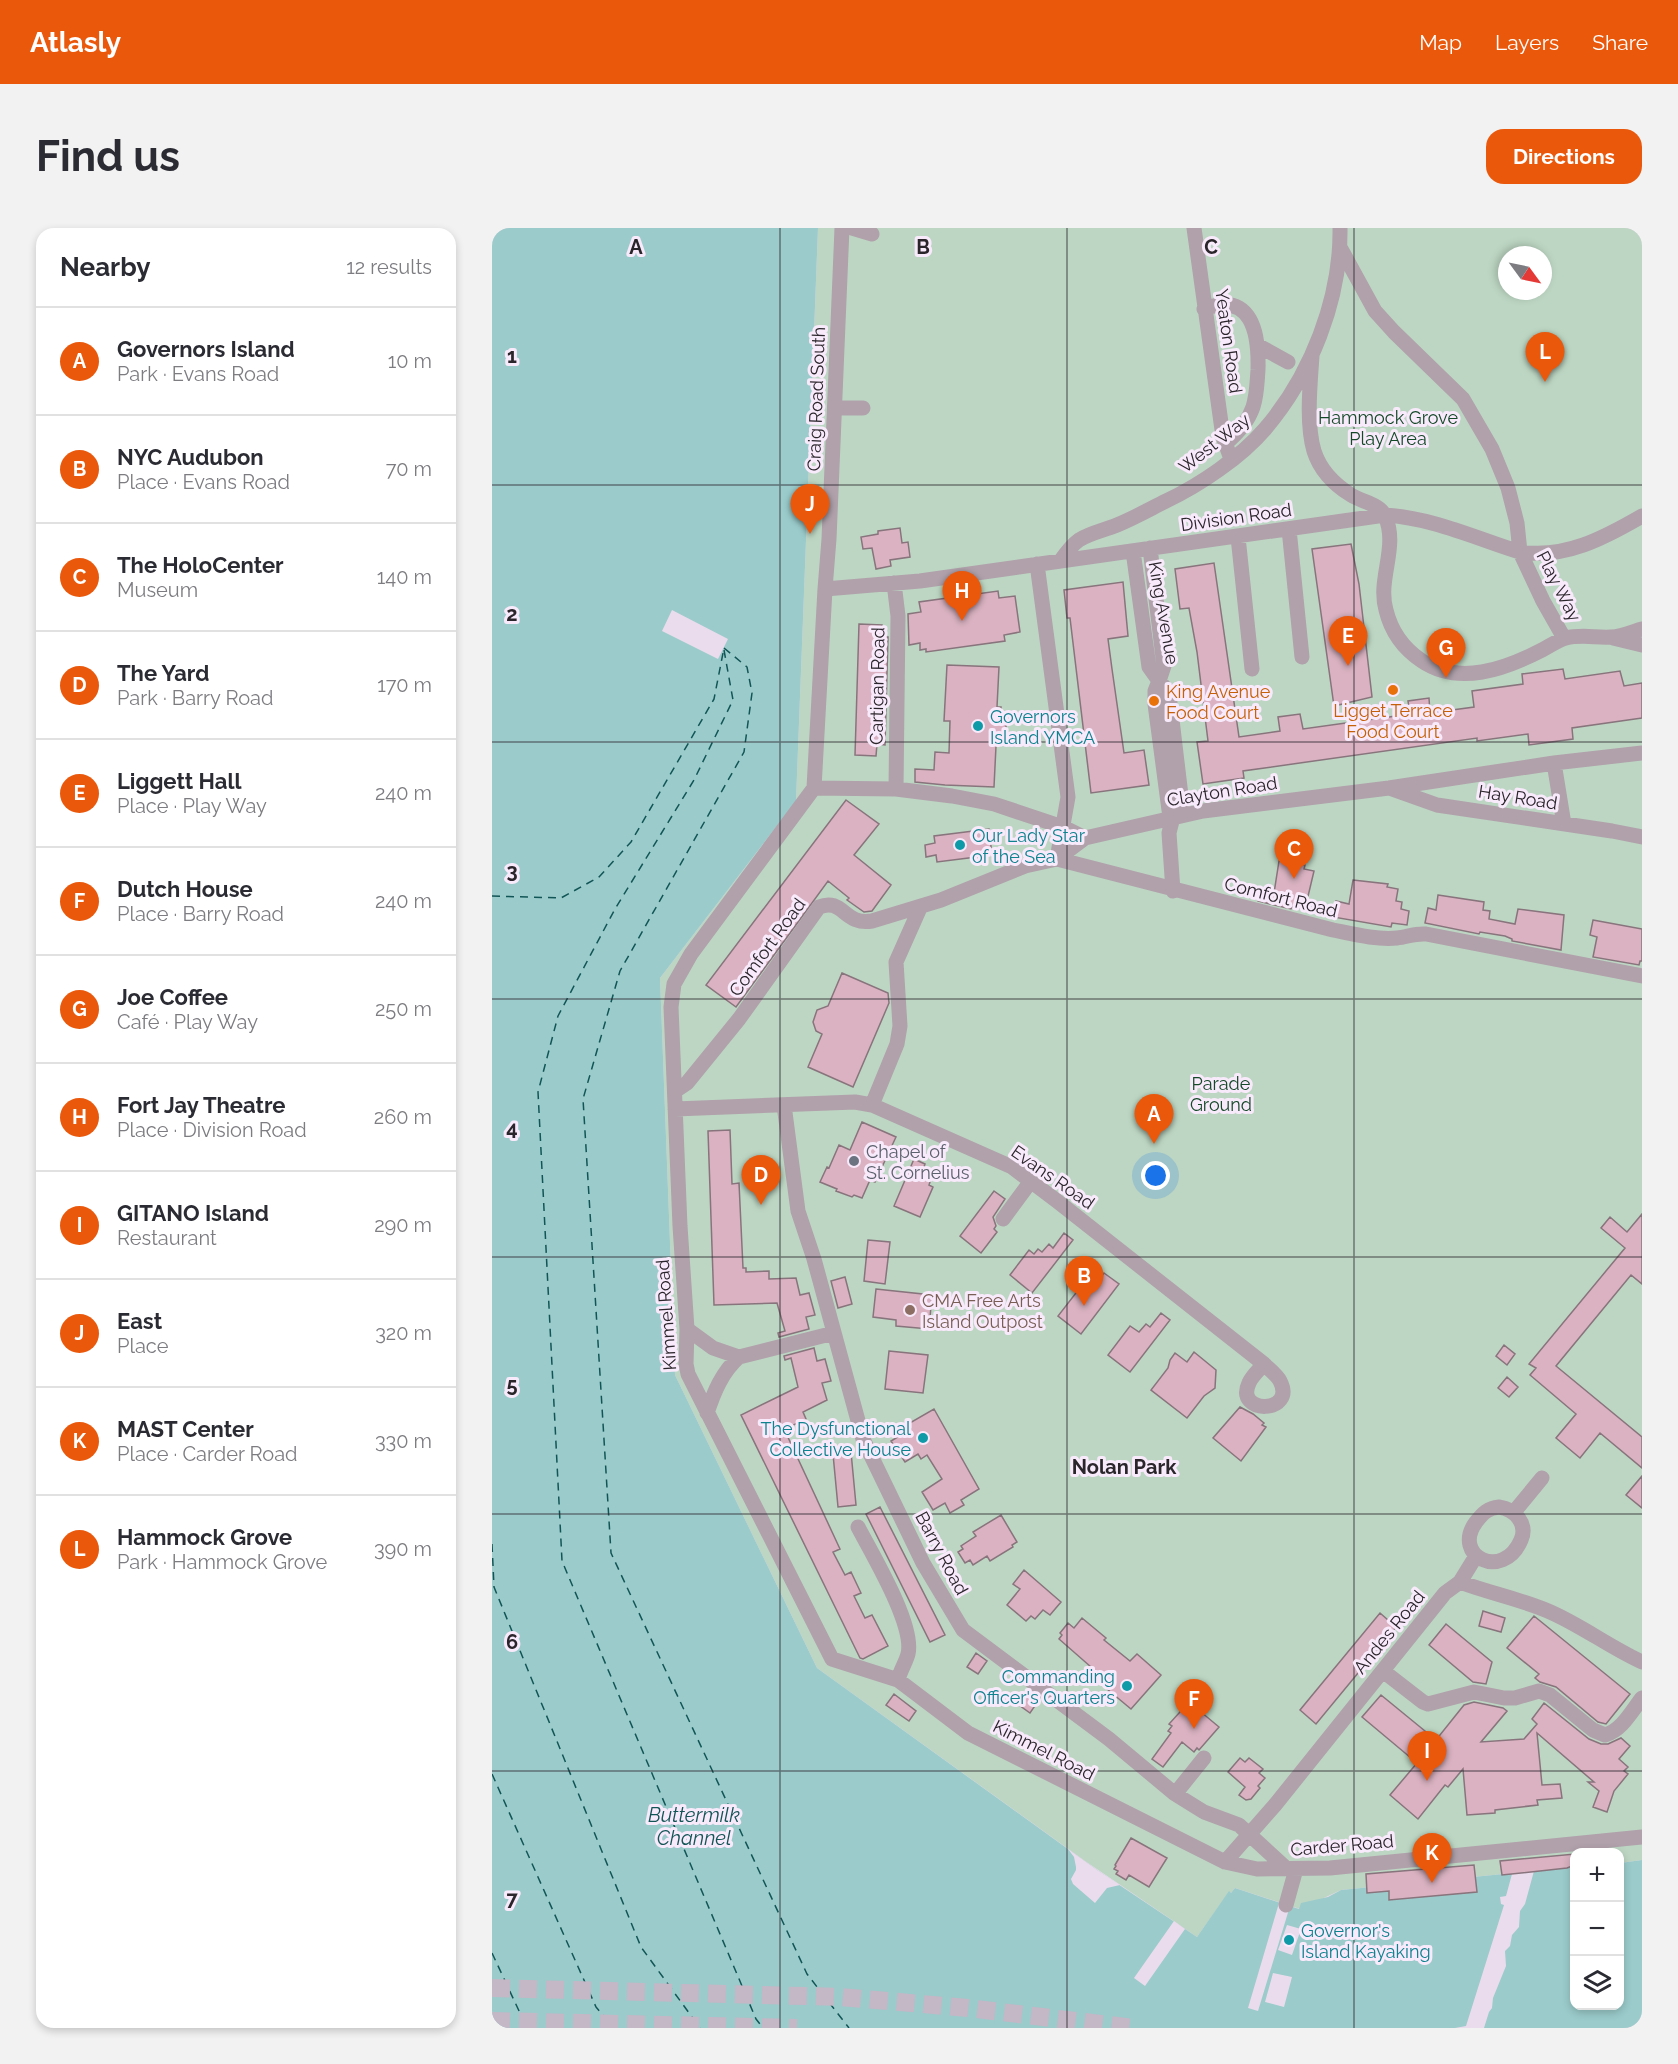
<!DOCTYPE html>
<meta charset="utf-8">
<style>
body{margin:0;font-family:Raleway,sans-serif;background:#f2f2f3;color:#2b2b33}
.controls{position:absolute;right:18px;bottom:18px;display:grid;overflow:hidden;border-radius:12px;box-shadow:0 3px 9px #0003}
.controls button{width:54px;height:54px;display:grid;place-items:center;padding:0;border:0;border-bottom:2px solid #e1e1e2;background:#fff;color:#2b2b33;font:30px sans-serif}
.compass{position:absolute;left:1006px;top:18px;width:54px;height:54px;border-radius:50%;background:#fff;box-shadow:0 3px 9px #0003;rotate:123deg}
.you{position:absolute;left:664px;top:948px;width:21px;height:21px;margin:-15px;border:4px solid #fff;border-radius:50%;background:#1a73e8;box-shadow:0 0 0 9px #1a73e833}
.badge{display:grid;place-items:center;width:39px;height:39px;border-radius:50%;background:#ea580c;color:#fff;font-size:20px;font-weight:700}
.pin{position:absolute;translate:-50% -50px;filter:drop-shadow(0 2px 3px #0008)}
.pin::after{content:'';position:absolute;top:32px;width:21px;height:18px;background:inherit;clip-path:polygon(0 0,100% 0,50% 100%)}
.list{margin:0;padding:0;list-style:none}
h2{display:flex;justify-content:space-between;align-items:center;height:78px;margin:0;padding:0 24px;font-size:26px}
h2 small{font-size:20px;font-weight:400;color:#7c7c81}
.list li{display:grid;grid-template-columns:39px 1fr auto;gap:18px;align-items:center;box-sizing:border-box;height:108px;padding:0 24px;border-top:2px solid #e1e1e2}
.list b{display:block;font-size:22px;white-space:nowrap}
.list p{margin:0;font-size:20px;white-space:nowrap;color:#7c7c81}
.list em{font-size:20px;font-style:normal;color:#7c7c81}
.icon{flex:none;width:33px;height:33px;fill:none;stroke:currentColor;stroke-width:2;stroke-linecap:round;stroke-linejoin:round}
.map{position:relative;flex:none;width:1150px;height:1800px;overflow:hidden;border-radius:18px}
header{display:flex;align-items:center;gap:36px;box-sizing:border-box;height:84px;padding:0 30px;background:#ea580c;color:#fff}
header strong{font-size:28px}
nav{display:flex;gap:33px;margin-inline-start:auto;font-size:21px}
.intro{display:flex;align-items:center;justify-content:space-between;box-sizing:border-box;height:144px;padding:0 36px}
h1{margin:0;font-size:42px}
.button{padding:15px 27px;border-radius:18px;background:#ea580c;color:#fff;font-size:21px;font-weight:700}
main{display:flex;gap:36px;padding:0 36px}
aside{flex:1;background:#fff;border-radius:18px;box-shadow:0 3px 9px #0003}
.map>svg:first-child{display:block}
</style>
<header>
<strong>Atlasly</strong>
<nav><a>Map</a><a>Layers</a><a>Share</a></nav>
</header>
<div class="intro"><h1>Find us</h1><a class="button">Directions</a></div>
<main>
<aside>
<h2>Nearby<small>12 results</small></h2>
<ul class="list">
<li><span class="badge">A</span><div><b>Governors Island</b><p>Park · Evans Road</p></div><em>10 m</em></li>
<li><span class="badge">B</span><div><b>NYC Audubon</b><p>Place · Evans Road</p></div><em>70 m</em></li>
<li><span class="badge">C</span><div><b>The HoloCenter</b><p>Museum</p></div><em>140 m</em></li>
<li><span class="badge">D</span><div><b>The Yard</b><p>Park · Barry Road</p></div><em>170 m</em></li>
<li><span class="badge">E</span><div><b>Liggett Hall</b><p>Place · Play Way</p></div><em>240 m</em></li>
<li><span class="badge">F</span><div><b>Dutch House</b><p>Place · Barry Road</p></div><em>240 m</em></li>
<li><span class="badge">G</span><div><b>Joe Coffee</b><p>Café · Play Way</p></div><em>250 m</em></li>
<li><span class="badge">H</span><div><b>Fort Jay Theatre</b><p>Place · Division Road</p></div><em>260 m</em></li>
<li><span class="badge">I</span><div><b>GITANO Island</b><p>Restaurant</p></div><em>290 m</em></li>
<li><span class="badge">J</span><div><b>East</b><p>Place</p></div><em>320 m</em></li>
<li><span class="badge">K</span><div><b>MAST Center</b><p>Place · Carder Road</p></div><em>330 m</em></li>
<li><span class="badge">L</span><div><b>Hammock Grove</b><p>Park · Hammock Grove</p></div><em>390 m</em></li>
</ul>
</aside>
<div class="map">
<svg width="1150" height="1800" viewBox="0 0 1150 1800">
<rect width="100%" height="100%" fill="#eadced"/>
<!-- green -->
<path fill="#bdd6c3" fill-rule="evenodd" d="M326 0H1150V1632L1128 1635V1624H1082V1639L849 1662 808 1681 743 1660 739 1665 737 1664 705 1709 593 1633 325 1440 183 1147 168 750 304 573ZM1015 27H1051V63H1015Z"/>
<!-- water -->
<path fill="#9bcbcb" d="M0 0H326L304 573 168 750 183 1147 325 1440 605 1642 705 1709 737 1663 739 1665 743 1660 807 1681 809 1675 836 1669 849 1662 1082 1639V1778H1128V1635L1150 1632V1800H0Z"/>
<!-- pier -->
<path fill="#eadced" d="M180 382 236 411 226 431 170 403Z
M576 1621 605 1642 628 1657 615 1660 603 1675 581 1656 579 1651 584 1642V1639L582 1629Z
M1042 1643 1033 1676 1028 1683 1027 1699 1020 1707 1018 1718 1013 1723 1014 1738 1001 1770 1000 1780 997 1784 992 1800H963L974 1798 1012 1677 1009 1676 1008 1669 1014 1668 1020 1646Z
M787 1675 798 1678 766 1783 756 1780Z
M682 1693 693 1701 653 1758 642 1750Z
M795 1697 809 1701 800 1727 786 1722Z
M781 1745 800 1749 792 1779 773 1774Z"/>
<g fill="none" stroke-linecap="round" stroke-linejoin="round">
<!-- ferry -->
<path stroke="#125556" stroke-width="1.5" stroke-dasharray="8 6" stroke-linecap="butt" d="M232 420 255 439 260 465 252 524 128 743 91 871 119 1325 315 1746 357 1800
M232 422 241 472 202 552 123 681 66 788 46 864 70 1333 264 1791 271 1800
M0 668 69 670 107 649 139 614 222 471 232 420
M0 1316 2 1359 149 1719 208 1800
M0 1546 104 1779 122 1800
M0 1725 35 1800
M0 1790 6 1800"/>
</g>
<!-- building -->
<path fill="#dab2c1" stroke="#88747c" stroke-width="1.5" d="M408 300 410 315 416 314 418 329 398 332 399 338 384 341 380 320 371 321 369 309 386 306V303Z
M859 316 867 356 880 469 842 478 820 321Z
M722 335 747 509 788 503 786 489 808 486 811 501 918 486 916 473 937 470 938 485 982 479 980 463 1031 456 1030 446 1071 441 1073 451 1128 443 1132 458 1150 455V490L1080 500 1081 511 1037 517 1036 506 985 513V510L751 543 752 550 711 556 705 514 716 513 705 424 697 380 688 381 683 341Z
M631 354 636 408 616 411 620 441 632 525 652 522 657 557 599 565 578 390H575L572 362Z
M506 363 507 370 523 368 528 404 512 407 513 413 434 424V421L428 422V415L417 417 416 386 429 384 427 374Z
M367 396 390 397 389 409H396L393 517 385 516 384 528 363 527Z
M455 437 507 439 505 479H509V489L514 490V509H508V518H504L502 559 453 557 423 554V541L442 542 443 524 457 525 458 493H452Z
M354 572 387 596 362 627 399 657 380 683 372 684 355 672 357 670 336 653 244 779 214 757Z
M497 601 500 627 445 634 444 627 434 629 433 617 443 615 442 608Z
M787 633 813 637 812 641 822 643 813 681 800 679 799 681 766 673 768 662 782 665Z
M861 652 896 656 895 659 906 661 904 673 910 674 909 681 917 683 915 697 900 695 899 699 841 689 844 673 857 676Z
M946 667 992 674 991 682 998 683 997 691 1023 696 1026 681 1072 687 1069 722 1020 713V711L1013 708 988 704 987 706 933 695 936 680 944 682Z
M1101 692 1150 701V733H1148L1147 737 1101 729 1105 709 1098 707Z
M350 745 396 765 397 775 361 859 316 839 330 806 324 803 321 794 325 782 336 778Z
M370 894 404 909 383 954 378 952 370 970 362 967 360 969 344 963 345 961 328 954 335 939 337 940 347 917 358 922Z
M238 902 240 956 247 955 251 1040H254V1044L277 1043V1051L304 1050 308 1067 317 1065 323 1087 314 1089 317 1101 287 1109 286 1105 293 1103 285 1075 222 1077 216 903Z
M422 931 433 936 431 942 436 945 434 949 439 951 437 957 441 959 428 989 402 978Z
M502 963 513 971 501 989 504 998 502 1001 505 1004 489 1025 468 1008Z
M1150 986V1056L1139 1047 1064 1138 1150 1209V1240L1108 1205 1088 1230 1064 1210 1084 1186 1038 1147 1044 1140 1037 1136 1133 1020 1109 1000 1118 989 1135 1004Z
M572 1005 581 1012 540 1065 518 1047 537 1022 542 1026 546 1021 550 1024 557 1016 561 1020Z
M376 1012 398 1014 393 1056 372 1053Z
M612 1045 627 1056 589 1106 566 1088 587 1061 595 1067Z
M353 1049 360 1076 346 1080 339 1053Z
M384 1061 440 1067 437 1101 404 1098V1092L381 1089Z
M669 1085 678 1092 638 1144 616 1127 638 1098 647 1104 654 1096 658 1099Z
M1012 1117 1023 1126 1015 1137 1004 1128Z
M322 1120 325 1133 333 1131 339 1153 330 1155 335 1172 311 1184 314 1191 293 1201 295 1205H294L348 1321 341 1324 353 1347 359 1344 369 1365 362 1368 373 1390 380 1387 396 1418 371 1431 368 1430 249 1187 306 1159 299 1130 293 1132 292 1128Z
M397 1123 436 1127 431 1165 393 1161Z
M702 1124 724 1142 723 1160 712 1168 695 1190 659 1162 676 1140 678 1132 683 1125 695 1134Z
M1015 1149 1026 1159 1017 1169 1006 1160Z
M748 1179 761 1186 772 1195 770 1197 774 1199 749 1233 721 1210Z
M442 1181 487 1261 469 1272 472 1277 458 1285 453 1275 441 1282 430 1264 450 1251 435 1227 429 1231 426 1226 413 1234 399 1213 419 1201 416 1196Z
M359 1224 364 1277 346 1279 341 1226Z
M1150 1248V1280L1134 1267Z
M388 1279 453 1407 438 1414 374 1286Z
M509 1287 525 1314 520 1317 521 1319 498 1333 495 1328 481 1337 478 1332 473 1335 466 1324 471 1321 469 1318 484 1308 481 1304Z
M532 1342 569 1374 558 1387 551 1382 543 1391 539 1388 534 1393 515 1377 528 1361 521 1356Z
M991 1383 1013 1390 1009 1404 987 1398Z
M888 1385 904 1399 824 1496 808 1482Z
M1042 1388 1138 1466 1114 1496 1106 1494 1064 1459 1048 1454 1043 1450 1047 1446 1015 1420Z
M590 1390 614 1410 612 1412 638 1433 645 1426 669 1447 639 1481 603 1451 607 1446 567 1411 570 1407 568 1405 576 1395 582 1400Z
M954 1396 1000 1434 994 1456 981 1454 937 1417Z
M484 1425 495 1433 486 1446 475 1439Z
M537 1464 547 1472 538 1485 527 1477Z
M402 1466 424 1483 417 1493 394 1477Z
M889 1467 944 1512 972 1477 982 1474 1011 1480 1015 1483 989 1514 1032 1511 1045 1496 1040 1491 1052 1475 1097 1511 1109 1516H1116L1129 1510 1138 1518 1127 1531 1136 1539 1132 1543 1136 1546 1122 1563 1115 1584 1101 1579 1107 1563 1096 1554H1102L1045 1505 1050 1557 1068 1556 1070 1570 1045 1572 1046 1577 1003 1582V1585L975 1587 971 1541 956 1559 953 1557 926 1591 898 1567 925 1535 870 1489Z
M697 1474 727 1499 707 1522 705 1520 702 1524 690 1514 671 1539 660 1531 679 1505 676 1503 680 1498 677 1496Z
M748 1530 753 1534 757 1530 771 1541 767 1545 773 1550 766 1558 768 1560 759 1571 754 1572 747 1567 753 1559 736 1544Z
M639 1610 675 1630 657 1659 637 1647 634 1652 624 1646 626 1643 622 1641 624 1638 623 1637Z
M1083 1626V1637L1075 1640 1010 1647 1008 1633Z
M982 1637 985 1664 897 1672V1663L875 1665 874 1646Z"/>
<g fill="none" stroke-linecap="round" stroke-linejoin="round">
<!-- highway-tunnel -->
<path stroke="#c4b7c6" stroke-width="18" stroke-dasharray="18 9" stroke-linecap="butt" d="M0 1760 349 1769 476 1780 642 1800
M0 1793 305 1800"/>
<!-- minor -->
<path stroke="#b0a1ab" stroke-width="15" d="M360 0 380 6
M702 0 731 209 739 231
M849 21 883 83 902 104 971 171 1000 221 1016 260 1025 295 1028 324 1051 373 1072 410
M712 81C760 63 767 105 766 142 765 154 765 167 761 179 756 194 745 206 733 216
M767 118 796 134
M820 128C818 157 814 196 822 223 828 242 843 257 859 267 870 274 888 276 893 288 907 319 885 351 894 382 899 403 912 421 930 433 967 458 1013 441 1050 422 1058 418 1066 412 1074 410 1090 406 1104 410 1119 409 1129 409 1140 404 1150 401
M343 180H371
M797 301 810 429
M746 309 760 441
M658 320 672 438 667 453 674 461 678 475 690 576 681 589 677 605 681 663
M641 323 657 439 667 453 663 463V476L677 582 681 589
M569 332C574 325 580 317 587 312 598 305 613 302 625 297 642 290 658 281 674 273 708 257 749 229 773 201 819 147 849 71 848 0
M545 336 576 569 565 631 593 610
M402 355 406 388 404 561
M333 361 428 353 893 287C941 290 983 310 1028 324 1073 331 1112 310 1150 288
M1121 410 1150 417
M1062 535 1072 596
M322 560 199 726 182 756 179 779 188 998 195 1101 194 1136 196 1146 340 1431 406 1452 476 1505 733 1634 765 1641 838 1640 1150 1609
M322 560 404 561 460 568 502 576 571 599 593 610 711 583 897 560 1062 535 1150 525
M322 560 333 361 337 311 350 0
M900 561 945 577 1120 603 1150 609
M183 863 195 855 247 791 327 679C351 669 352 698 380 693L449 672 533 638 565 631 841 702C861 706 884 712 905 710 915 709 923 705 934 706L1150 748
M292 877 306 983 322 1031 371 1211 431 1335 471 1402 617 1511 683 1566 712 1584 747 1597 795 1641
M380 877 405 816 408 798 404 734 428 680
M183 881 363 874 380 877 520 939 565 973 772 1136C777 1141 785 1147 788 1153 805 1186 742 1187 757 1155 760 1148 767 1142 772 1136
M511 991 539 953
M195 1101 221 1120 247 1129 342 1105
M215 1185C222 1164 230 1144 247 1129
M1007 1279C1023 1281 1036 1296 1029 1312 1011 1354 959 1328 984 1294 991 1285 996 1280 1007 1279Z
M1022 1284 1050 1250
M366 1299C380 1326 423 1397 416 1426 414 1434 408 1443 406 1452
M968 1354 984 1328
M891 1443 931 1474 936 1476 982 1464 1012 1470H1023L1047 1463 1058 1467 1101 1502 1113 1507C1130 1502 1139 1484 1150 1470
M683 1566 712 1530
M733 1634 783 1577 953 1365 968 1354C997 1365 1028 1371 1056 1383 1089 1397 1117 1419 1150 1434
M794 1677 804 1641"/>
</g>
<!-- grid -->
<path fill="none" stroke="#2a252b" stroke-width="1.5" stroke-opacity="0.55" d="M288 0V1800M575 0V1800M862 0V1800M0 257H1150M0 514H1150M0 771H1150M0 1029H1150M0 1286H1150M0 1543H1150"/>
<!-- markers -->
<g fill="#e8710a" stroke="#f8eafb" stroke-width="2">
<circle cx="901" cy="462" r="6"/>
<circle cx="662" cy="473" r="6"/>
</g>
<g fill="#0f9aa8" stroke="#f8eafb" stroke-width="2">
<circle cx="486" cy="498" r="6"/>
<circle cx="468" cy="617" r="6"/>
<circle cx="431" cy="1210" r="6"/>
<circle cx="635" cy="1458" r="6"/>
<circle cx="797" cy="1712" r="6"/>
</g>
<circle fill="#6b7280" stroke="#f8eafb" stroke-width="2" cx="362" cy="933" r="6"/>
<circle fill="#8d6e63" stroke="#f8eafb" stroke-width="2" cx="418" cy="1082" r="6"/>
<g text-anchor="middle" dominant-baseline="central" stroke-width="6" stroke-linejoin="round" paint-order="stroke">
<!-- street labels -->
<g font-size="18" fill="#2a252b" stroke="#f8eafb">
<text transform="translate(737 113) rotate(82)">Yeaton Road</text>
<text transform="translate(324 171) rotate(-88)">Craig Road South</text>
<text transform="translate(722 215) rotate(-38)">West Way</text>
<text transform="translate(744 289) rotate(-8)">Division Road</text>
<text transform="translate(1067 358) rotate(63)">Play Way</text>
<text transform="translate(672 385) rotate(80)">King Avenue</text>
<text transform="translate(385 458) rotate(-89)">Cartigan Road</text>
<text transform="translate(730 563) rotate(-9)">Clayton Road</text>
<text transform="translate(1026 569) rotate(9)">Hay Road</text>
<text transform="translate(789 669) rotate(14)">Comfort Road</text>
<text transform="translate(275 719) rotate(-54)">Comfort Road</text>
<text transform="translate(561 949) rotate(35)">Evans Road</text>
<text transform="translate(174 1087) rotate(-94)">Kimmel Road</text>
<text transform="translate(450 1325) rotate(62)">Barry Road</text>
<text transform="translate(897 1404) rotate(-51)">Andes Road</text>
<text transform="translate(552 1522) rotate(27)">Kimmel Road</text>
<text transform="translate(850 1617) rotate(-5)">Carder Road</text>
</g>
<!-- park labels -->
<g font-size="18" fill="#144928" stroke="#f8eafb">
<text x="896" y="189">Hammock Grove<tspan x="896" dy="21">Play Area</tspan></text>
<text x="729" y="855">Parade<tspan x="729" dy="21">Ground</tspan></text>
</g>
<!-- food labels -->
<g font-size="18" fill="#c56008" stroke="#f8eafb" text-anchor="start">
<text x="674" y="463">King Avenue<tspan x="674" dy="21">Food Court</tspan></text>
<text x="901" y="482" text-anchor="middle">Ligget Terrace<tspan x="901" dy="21">Food Court</tspan></text>
</g>
<!-- culture labels -->
<g font-size="18" fill="#0d838f" stroke="#f8eafb" text-anchor="start">
<text x="498" y="488">Governors<tspan x="498" dy="21">Island YMCA</tspan></text>
<text x="480" y="607">Our Lady Star<tspan x="480" dy="21">of the Sea</tspan></text>
<text x="419" y="1200" text-anchor="end">The Dysfunctional<tspan x="419" dy="21">Collective House</tspan></text>
<text x="623" y="1448" text-anchor="end">Commanding<tspan x="623" dy="21">Officer's Quarters</tspan></text>
<text x="809" y="1702">Governor's<tspan x="809" dy="21">Island Kayaking</tspan></text>
</g>
<!-- worship labels -->
<g font-size="18" fill="#5b616d" stroke="#f8eafb" text-anchor="start">
<text x="374" y="923">Chapel of<tspan x="374" dy="21">St. Cornelius</tspan></text>
</g>
<!-- education labels -->
<g font-size="18" fill="#785e54" stroke="#f8eafb" text-anchor="start">
<text x="430" y="1072">CMA Free Arts<tspan x="430" dy="21">Island Outpost</tspan></text>
</g>
<!-- neighbourhood labels -->
<g font-size="20" font-weight="bold" fill="#2a252b" stroke="#f8eafb">
<text x="632" y="1239">Nolan Park</text>
</g>
<!-- water labels -->
<g font-size="20" font-style="italic" fill="#125556" stroke="#f8eafb">
<text x="202" y="1587">Buttermilk<tspan x="202" dy="23">Channel</tspan></text>
</g>
</g>
<g font-size="20" text-anchor="middle" font-weight="bold" fill="#2a252b" stroke="#f8eafb" stroke-width="6" stroke-linejoin="round" paint-order="stroke">
<text x="144" y="26">A</text>
<text x="431" y="26">B</text>
<text x="719" y="26">C</text>
<text x="20" y="135">1</text>
<text x="20" y="393">2</text>
<text x="20" y="650">3</text>
<text x="20" y="907">4</text>
<text x="20" y="1164">5</text>
<text x="20" y="1421">6</text>
<text x="20" y="1678">7</text>
</g>
</svg>
<div class="controls">
<button>+</button>
<button>−</button>
<button><svg class="icon" aria-label="layers" viewBox="0 0 24 24"><path d="M12 4l9 5-9 5-9-5zM3 14l9 5 9-5"/></svg></button>
</div>
<svg class="compass" viewBox="-18 -18 36 36"><path d="M0-13l5 13h-10z" fill="#e53935"/><path d="M0 13l5-13h-10z" fill="#7c7c81"/></svg>
<div class="you"></div>
<div class="pin badge" style="left:662px;top:916px">A</div>
<div class="pin badge" style="left:592px;top:1078px">B</div>
<div class="pin badge" style="left:802px;top:651px">C</div>
<div class="pin badge" style="left:269px;top:977px">D</div>
<div class="pin badge" style="left:856px;top:438px">E</div>
<div class="pin badge" style="left:702px;top:1501px">F</div>
<div class="pin badge" style="left:954px;top:450px">G</div>
<div class="pin badge" style="left:470px;top:393px">H</div>
<div class="pin badge" style="left:935px;top:1553px">I</div>
<div class="pin badge" style="left:318px;top:306px">J</div>
<div class="pin badge" style="left:940px;top:1655px">K</div>
<div class="pin badge" style="left:1053px;top:154px">L</div>
</div>
</main>
